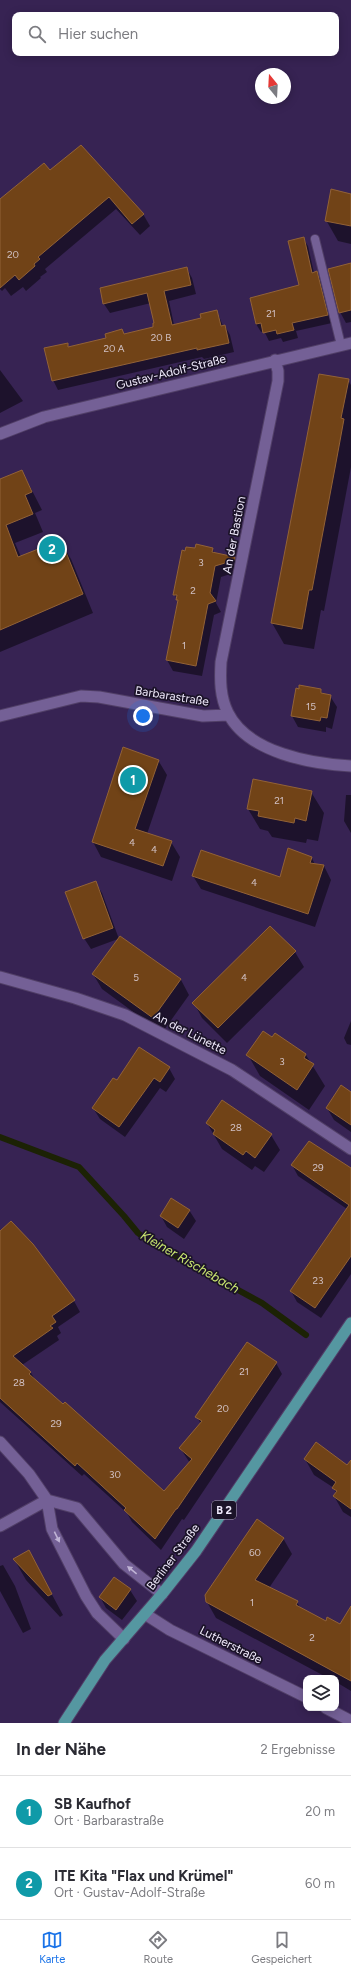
<!DOCTYPE html>
<html lang="de">
<meta charset="utf-8">
<style>
body{margin:0;font-family:Figtree,sans-serif;background:#f2f2f3;color:#2b2b33}
.controls{position:absolute;right:12px;bottom:12px;display:grid;overflow:hidden;border-radius:8px;box-shadow:0 2px 10px #0003}
.controls button{width:36px;height:36px;display:grid;place-items:center;padding:0;border:0;border-bottom:1px solid #e1e1e2;background:#fff;color:#2b2b33;font:20px sans-serif}
.compass{position:absolute;left:255px;top:68px;width:36px;height:36px;border-radius:50%;background:#fff;box-shadow:0 2px 10px #0003;rotate:342deg}
.you{position:absolute;left:143px;top:716px;width:14px;height:14px;margin:-10px;border:3px solid #fff;border-radius:50%;background:#1a73e8;box-shadow:0 0 0 6px #1a73e833}
.badge{display:grid;place-items:center;width:26px;height:26px;border-radius:50%;background:#1a73e8;color:#fff;font-size:13px;font-weight:700}
.pin{position:absolute;translate:-50% -50%;border:2px solid #fff;box-shadow:0 1px 4px #0006}
.list{margin:0;padding:0;list-style:none}
h2{display:flex;justify-content:space-between;align-items:center;height:52px;margin:0;padding:0 16px;font-size:17px}
h2 small{font-size:13px;font-weight:400;color:#7c7c81}
.list li{display:grid;grid-template-columns:26px 1fr auto;gap:12px;align-items:center;box-sizing:border-box;height:72px;padding:0 16px;border-top:1px solid #e1e1e2}
.list b{display:block;font-size:15px;white-space:nowrap}
.list p{margin:0;font-size:13px;white-space:nowrap;color:#7c7c81}
.list em{font-size:13px;font-style:normal;color:#7c7c81}
.icon{flex:none;width:22px;height:22px;fill:none;stroke:currentColor;stroke-width:2;stroke-linecap:round;stroke-linejoin:round}
.map{position:relative;flex:none;width:351px;height:1723px;overflow:hidden}
.search{position:absolute;background:#fff;box-shadow:0 2px 10px #0003;left:12px;right:12px;top:12px;height:44px;display:flex;align-items:center;gap:10px;box-sizing:border-box;padding:0 14px;border-radius:8px;color:#7c7c81;font-size:15px}
.sheet{height:196px;background:#fff}
nav{display:flex;justify-content:space-around;align-items:center;box-sizing:border-box;height:56px;border-top:1px solid #e1e1e2;background:#fff;font-size:11px;color:#7c7c81}
nav a{display:grid;justify-items:center;gap:2px}
nav .on{color:#1a73e8}
.map>svg:first-child{display:block}
</style>
<div class="map">
<svg width="351" height="1723" viewBox="0 0 351 1723">
<rect width="100%" height="100%" fill="#372353"/>
<!-- shadow -->
<path fill="#0007" d="M81 146 143 214 150 226 140 235 116 209 45 269 47 272 40 277 41 278 26 291 23 287 11 296 5 288 2 291 0 289V201L50 172Z
M351 194V244L338 241 326 220Z
M303 238 308 246 314 273H317L321 281 332 323 296 331 298 338 283 342 281 338 269 341 264 331 261 332 256 324 251 298 300 286Z
M351 267V322L346 323 340 312Z
M187 269 192 278 196 294 169 301 174 325 202 319 217 311 223 326H225L230 335 234 352 204 359 202 357 58 390 53 380 67 344 69 347 107 339 122 331 124 334 155 328V323L151 303 110 313 104 304Z
M0 370 23 401 0 413Z
M348 380 351 385V467L324 611 321 610 314 649 284 644 272 623Z
M22 471 42 510 35 513 43 532 15 543 21 557 60 541 71 559 93 613 0 652V480Z
M212 548 215 554 234 558 241 569 240 571 221 577 216 603 221 612 214 615 202 676 173 671 167 660 178 602 175 595Z
M321 690 323 695 330 696 337 707 332 729 326 727V732L298 727 292 716Z
M158 760 167 775 147 834 171 842 180 857 172 881 101 857 93 842Z
M311 792 324 813 318 841 307 839 306 843 272 837 268 831 260 829 248 809Z
M346 795H351V833L344 821Z
M312 858 315 865 324 866 331 880 315 927 201 889 193 876 280 878Z
M95 882 102 893 119 939 120 937 181 980 189 995 162 1033 102 989 93 974 118 939 91 949 80 932Z
M295 952 304 967 227 1043 202 1018 194 1003Z
M351 1021V1045L347 1044 344 1038Z
M275 1034 306 1055 325 1086 309 1110 260 1076 248 1055 273 1039Z
M169 1068 175 1079 166 1092 160 1088 125 1137 100 1119 93 1108 117 1081Z
M351 1093V1132L334 1120 327 1108Z
M207 1123 271 1135 280 1150 264 1172 255 1166 252 1170 222 1149Z
M292 1165 351 1169V1274L321 1318 297 1302 291 1291 347 1209 298 1176Z
M189 1210 196 1221 184 1239 167 1227 161 1216Z
M0 1233 74 1301 80 1312 58 1327 61 1333 57 1336 59 1340 22 1365 31 1373 36 1381 164 1492 190 1463 180 1448 201 1424 197 1417 276 1363 282 1374 184 1520 182 1519 161 1550 132 1522 127 1513 84 1474 82 1476 0 1402Z
M305 1459 348 1467 351 1462V1517L343 1512 334 1496 336 1493 334 1488 314 1475Z
M283 1538 292 1554 269 1588 297 1602 301 1609 326 1622 340 1626 351 1608V1691L336 1682V1678H328L216 1618 207 1602Z
M29 1552 63 1615 60 1617 26 1580 14 1559Z
M3 1565 15 1586 31 1629 23 1633 0 1591V1566Z
M130 1590 137 1601 122 1620 106 1608 100 1597Z"/>
<g fill="none" stroke-linecap="round" stroke-linejoin="round">
<!-- stream -->
<path stroke="#1c2205" stroke-width="6" d="M0 1137 79 1167 124 1216 138 1233 148 1241 262 1303 306 1335"/>
</g>
<!-- building -->
<path fill="#714317" stroke="#926237" d="M81 145 144 214 132 224 109 197 38 257 40 259 34 264 35 266 19 280 15 275 0 288V199L44 163 50 170Z
M331 189 351 194V226L325 221Z
M304 237 312 273 317 271 328 315 292 323 294 330 277 334 276 330 263 333 261 323 256 324 250 298 299 285 288 241Z
M351 263V310L339 313 328 269Z
M187 267 191 285 164 291 172 325 201 318 200 314 217 310 221 326 225 325 229 343 197 350V348L52 381 44 348 68 343V347L106 338 105 334 122 329 124 334 153 327V323H154L147 293 103 304 100 288Z
M319 374 349 379 341 418 344 419 335 468 312 590H309L302 629 271 623Z
M22 470 32 492 25 495 33 514 6 525 18 557 61 540 83 594 0 630V479Z
M196 544 213 548 212 552 235 557V560L215 566 210 593 216 601 208 604 196 666 166 660 178 600H176L177 595H173L182 550 185 551 186 547 195 548Z
M299 685 321 689V693L331 695 327 718 321 717 320 721 291 716 296 688 299 689Z
M123 747 159 760 135 829 172 841 163 866 92 842Z
M253 779 312 791 306 821 295 818 294 823 258 816 259 811 247 809Z
M288 848 312 857 310 863 324 865 308 914 192 876 201 850 280 877Z
M96 881 113 928 83 939 65 892Z
M270 926 296 951 218 1028 192 1003Z
M120 936 181 979 153 1018 92 974Z
M263 1031 272 1037 275 1033 306 1054 304 1058 314 1064 297 1090 246 1055Z
M139 1047 170 1067 160 1082 154 1078 119 1127 92 1108 113 1078 117 1080Z
M341 1085 351 1092V1125L326 1108Z
M222 1100 272 1134 255 1158 246 1151 243 1155 213 1134 215 1130 206 1123Z
M309 1141 351 1168V1256L315 1308 290 1291 349 1205 291 1165Z
M171 1198 190 1210 178 1228 160 1216Z
M11 1221 33 1244 75 1300 52 1316 56 1322 50 1326 53 1328 13 1356 31 1372 29 1374 63 1404 65 1402 164 1491 192 1459 179 1448 202 1421 195 1417 247 1342 277 1362 177 1509H176L155 1539 124 1510 126 1508 77 1463 75 1466 0 1398V1231Z
M316 1442 347 1465 351 1460V1509L333 1496 337 1491 332 1488 336 1482 304 1459Z
M257 1519 284 1538 255 1580 298 1601 296 1605 326 1621 327 1617 340 1624 351 1606V1681L206 1602 205 1595Z
M29 1550 52 1594 48 1596 13 1559Z
M114 1577 131 1589 116 1610 99 1597Z"/>
<g fill="none" stroke-linecap="round" stroke-linejoin="round">
<!-- service casing -->
<g stroke="#513f67" stroke-width="10">
<path id="service" d="M315 239 341 345"/>
</g>
<!-- minor casing -->
<g stroke="#513f67" stroke-width="13">
<path id="minor" d="M275 360 278 371V381L221 662C220 680 220 697 228 713 248 753 312 764 351 766
M0 434 44 417 351 343
M0 716 81 696 99 697 203 716 229 715
M0 977 75 998 125 1015 232 1070 351 1149
M0 1442 29 1474 47 1500 52 1529 86 1596 97 1613 124 1639
M47 1500 77 1508 124 1564 162 1594
M0 1526 47 1500"/>
</g>
<!-- tertiary casing -->
<g stroke="#513f67" stroke-width="13">
<path id="tertiary" d="M145 1614 170 1630 306 1697
M326 1708 351 1721"/>
</g>
<!-- primary casing -->
<g stroke="#513f67" stroke-width="13">
<path id="primary" d="M64 1723 105 1660 162 1594 196 1551 351 1323"/>
</g>
<!-- service -->
<use href="#service" stroke="#746096" stroke-width="8"/>
<!-- minor -->
<use href="#minor" stroke="#746096" stroke-width="11"/>
<!-- tertiary -->
<use href="#tertiary" stroke="#746096" stroke-width="11"/>
<!-- primary -->
<use href="#primary" stroke="#5597a1" stroke-width="11"/>
</g>
<!-- one-way arrows -->
<defs><path id="oneway-solid" d="M-6-.8H1V-3.2L6.5 0L1 3.2V.8H-6Z"/></defs>
<g fill="#bfb3d4">
<use href="#oneway-solid" transform="translate(57 1537) rotate(64)"/>
<use href="#oneway-solid" transform="translate(132 1570) rotate(-141)"/>
</g>
<g text-anchor="middle" dominant-baseline="central" stroke-width="3.5" stroke-linejoin="round" paint-order="stroke">
<!-- number labels -->
<g font-size="10" fill="#d1c1c4">
<text x="13" y="254">20</text>
<text x="271" y="313">21</text>
<text x="161" y="337">20 B</text>
<text x="114" y="348">20 A</text>
<text x="201" y="562">3</text>
<text x="193" y="590">2</text>
<text x="184" y="645">1</text>
<text x="311" y="706">15</text>
<text x="279" y="800">21</text>
<text x="132" y="842">4</text>
<text x="154" y="849">4</text>
<text x="254" y="882">4</text>
<text x="136" y="977">5</text>
<text x="244" y="977">4</text>
<text x="282" y="1061">3</text>
<text x="236" y="1127">28</text>
<text x="318" y="1167">29</text>
<text x="318" y="1280">23</text>
<text x="244" y="1371">21</text>
<text x="19" y="1382">28</text>
<text x="223" y="1408">20</text>
<text x="56" y="1423">29</text>
<text x="115" y="1474">30</text>
<text x="255" y="1552">60</text>
<text x="252" y="1602">1</text>
<text x="312" y="1637">2</text>
</g>
<!-- shield labels -->
<rect fill="#1b1328" stroke="#b1aabd" stroke-width="1" x="212" y="1501" width="24" height="18" rx="3"/>
<g font-size="11" font-weight="bold" fill="#f1ebfd">
<text x="224" y="1510">B 2</text>
</g>
<!-- street labels -->
<g font-size="12" fill="#f1ebfd" stroke="#1b1328">
<text transform="translate(171 372) rotate(-14)">Gustav-Adolf-Straße</text>
<text transform="translate(234 535) rotate(-79)">An der Bastion</text>
<text transform="translate(172 696) rotate(9)">Barbarastraße</text>
<text transform="translate(190 1033) rotate(27)">An der Lünette</text>
<text transform="translate(173 1557) rotate(-53)">Berliner Straße</text>
<text transform="translate(231 1645) rotate(27)">Lutherstraße</text>
</g>
<!-- water labels -->
<g font-size="13" font-style="italic" fill="#cbe870" stroke="#1b1328">
<text transform="translate(190 1262) rotate(30)">Kleiner Rischebach</text>
</g>
</g>
</svg>
<div class="controls">
<button><svg class="icon" aria-label="layers" viewBox="0 0 24 24"><path d="M12 4l9 5-9 5-9-5zM3 14l9 5 9-5"/></svg></button>
</div>
<svg class="compass" viewBox="-18 -18 36 36"><path d="M0-13l5 13h-10z" fill="#e53935"/><path d="M0 13l5-13h-10z" fill="#7c7c81"/></svg>
<div class="you"></div>
<div class="pin badge" style="left:133px;top:780px;background:#0f9aa8">1</div>
<div class="pin badge" style="left:52px;top:549px;background:#0f9aa8">2</div>
<div class="search"><svg class="icon" aria-label="search" viewBox="0 0 24 24"><circle cx="10" cy="10" r="6"/><path d="M15 15l6 6"/></svg>Hier suchen</div>
</div>
<section class="sheet">
<h2>In der Nähe<small>2 Ergebnisse</small></h2>
<ul class="list">
<li><span class="badge" style="background:#0f9aa8">1</span><div><b>SB Kaufhof</b><p>Ort · Barbarastraße</p></div><em>20 m</em></li>
<li><span class="badge" style="background:#0f9aa8">2</span><div><b>ITE Kita &quot;Flax und Krümel&quot;</b><p>Ort · Gustav-Adolf-Straße</p></div><em>60 m</em></li>
</ul>
</section>
<nav>
<a class="on"><svg class="icon" aria-label="map" viewBox="0 0 24 24"><path d="M3 6l6-2 6 2 6-2v14l-6 2-6-2-6 2zM9 4v14M15 6v14"/></svg>Karte</a>
<a><svg class="icon" aria-label="directions" viewBox="0 0 24 24"><path d="M12 3l9 9-9 9-9-9zM9 14v-3h6M13 9l2 2-2 2"/></svg>Route</a>
<a><svg class="icon" aria-label="saved" viewBox="0 0 24 24"><path d="M7 4h10v16l-5-4-5 4z"/></svg>Gespeichert</a>
</nav>
